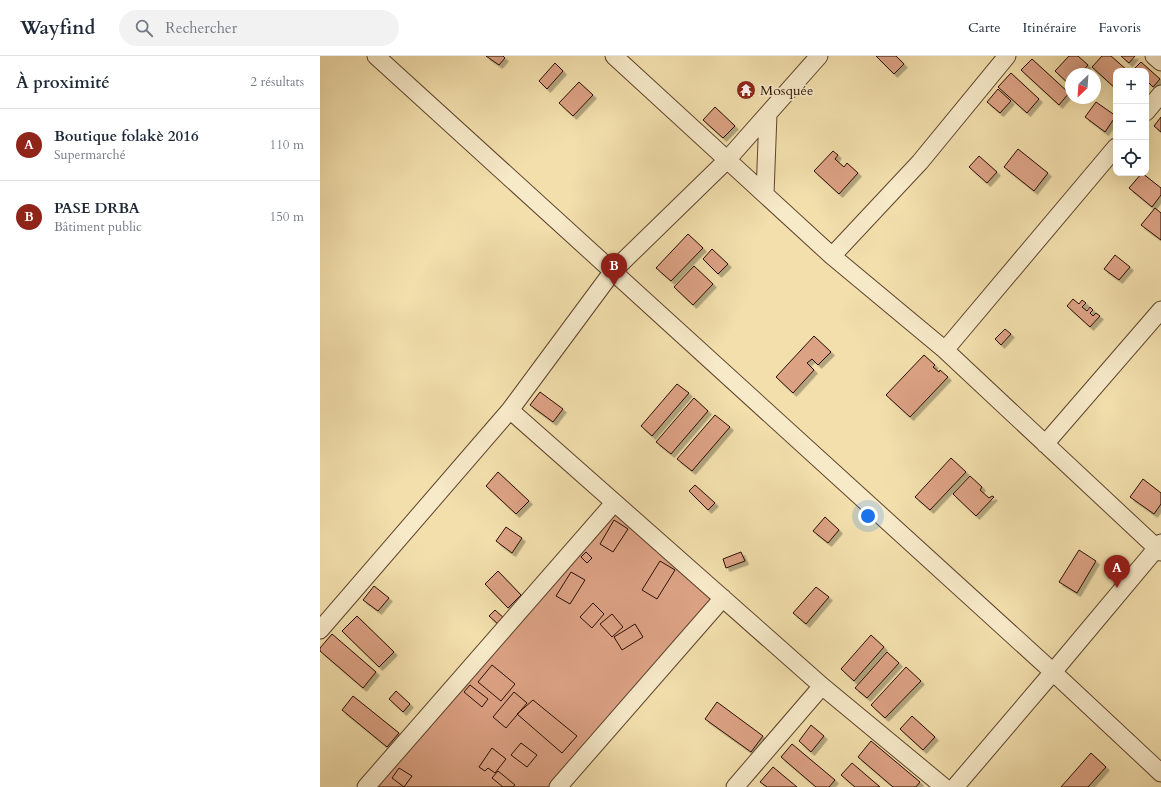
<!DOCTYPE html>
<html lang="fr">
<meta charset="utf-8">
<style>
body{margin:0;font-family:Cardo,serif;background:#f2f2f3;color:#1f2937}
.controls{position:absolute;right:12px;top:12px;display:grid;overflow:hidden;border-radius:8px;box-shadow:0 4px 16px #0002}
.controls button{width:36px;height:36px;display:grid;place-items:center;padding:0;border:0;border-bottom:1px solid #e0e1e3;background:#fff;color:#1f2937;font:20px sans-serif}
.compass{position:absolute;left:745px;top:12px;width:36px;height:36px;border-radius:50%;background:#fff;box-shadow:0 4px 16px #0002;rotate:205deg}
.you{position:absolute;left:548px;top:460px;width:14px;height:14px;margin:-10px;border:3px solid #fff;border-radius:50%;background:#1a73e8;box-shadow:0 0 0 6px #1a73e833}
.badge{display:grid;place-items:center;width:26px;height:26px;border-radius:50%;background:#8f2418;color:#fff;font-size:13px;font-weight:700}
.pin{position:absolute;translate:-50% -33px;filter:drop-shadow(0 1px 2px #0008)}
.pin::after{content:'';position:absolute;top:21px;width:14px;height:12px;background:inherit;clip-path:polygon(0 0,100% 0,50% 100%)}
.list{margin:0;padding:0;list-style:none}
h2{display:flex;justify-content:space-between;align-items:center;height:52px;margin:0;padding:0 16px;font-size:17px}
h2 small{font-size:13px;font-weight:400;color:#747a83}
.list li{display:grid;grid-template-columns:26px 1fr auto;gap:12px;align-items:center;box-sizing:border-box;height:72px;padding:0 16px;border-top:1px solid #e0e1e3}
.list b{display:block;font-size:15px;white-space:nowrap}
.list p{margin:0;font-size:13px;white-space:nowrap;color:#747a83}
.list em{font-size:13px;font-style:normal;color:#747a83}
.icon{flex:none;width:22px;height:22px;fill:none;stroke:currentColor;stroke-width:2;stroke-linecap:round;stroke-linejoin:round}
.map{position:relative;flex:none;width:841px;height:731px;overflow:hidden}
header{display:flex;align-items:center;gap:24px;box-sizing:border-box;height:56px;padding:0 20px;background:#fff;border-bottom:1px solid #e0e1e3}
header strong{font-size:19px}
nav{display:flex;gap:22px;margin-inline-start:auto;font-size:14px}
.search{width:280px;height:36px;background:#f2f2f3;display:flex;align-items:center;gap:10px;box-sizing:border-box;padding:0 14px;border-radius:22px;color:#747a83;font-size:15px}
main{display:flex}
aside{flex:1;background:#fff}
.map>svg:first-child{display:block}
</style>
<header>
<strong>Wayfind</strong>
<div class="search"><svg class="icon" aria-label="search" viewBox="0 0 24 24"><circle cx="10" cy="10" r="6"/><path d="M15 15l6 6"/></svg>Rechercher</div>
<nav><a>Carte</a><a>Itinéraire</a><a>Favoris</a></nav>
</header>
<main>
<aside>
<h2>À proximité<small>2 résultats</small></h2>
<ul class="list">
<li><span class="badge">A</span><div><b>Boutique folakè 2016</b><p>Supermarché</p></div><em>110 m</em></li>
<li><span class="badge">B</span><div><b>PASE DRBA</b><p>Bâtiment public</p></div><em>150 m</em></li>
</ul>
</aside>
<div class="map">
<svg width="841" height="731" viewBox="0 0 841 731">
<defs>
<filter id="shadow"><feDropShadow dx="3.5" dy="3.5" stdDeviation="0" flood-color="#0004"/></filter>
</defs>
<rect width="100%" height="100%" fill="#f2dfac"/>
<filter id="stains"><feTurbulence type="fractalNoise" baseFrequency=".005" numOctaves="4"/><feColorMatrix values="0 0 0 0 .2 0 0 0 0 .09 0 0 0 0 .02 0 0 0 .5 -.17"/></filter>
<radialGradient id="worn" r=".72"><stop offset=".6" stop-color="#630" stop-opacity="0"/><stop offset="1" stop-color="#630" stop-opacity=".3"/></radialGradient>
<!-- building -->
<path fill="#dca284" stroke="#2b0e00" filter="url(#shadow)" d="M166 0H183L185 2 179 9Z
M556 0H576L584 8 574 18Z
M749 0H758L768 9 760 18H751V28L750 29 735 15Z
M782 0H791L808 15H796V33L772 11Z
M801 0H815L809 7Z
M712 3 749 37 739 49 701 14Z
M821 6 840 23 833 31 826 24V15H816L814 13Z
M235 7 243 15 227 33 219 25Z
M691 17 719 43 707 57 678 31Z
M259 26 273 39 253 60 239 47Z
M678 33 691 45 680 57 667 46Z
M776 46 796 60 785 76 765 61Z
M395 51 415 70 403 82 383 64Z
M841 61V76L834 70Z
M698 93 728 117 714 135 684 111Z
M513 95 518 99 515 103 524 111 527 107 538 117 519 138 494 115Z
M659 100 677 116 667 127 649 111Z
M822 117 841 132V139L832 151 809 132Z
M835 152 841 157V184L821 169Z
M368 178 383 192 351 225 336 212Z
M392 193 408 208 398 218 383 203Z
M795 199 810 211 799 224 784 213Z
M374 210 393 228 373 249 354 231Z
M753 243 759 248 762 244 766 247 762 251 767 255 770 251 773 254 770 257 773 260 776 257 780 260 770 271 747 250Z
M685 273 691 278 681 289 675 283Z
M494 280 511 296 498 309 492 303 487 307 494 314 473 337 456 321Z
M604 299 615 309 613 311 619 316 620 314 628 321 590 361 566 339Z
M357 328 369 337 332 380 321 370Z
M220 336 243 353 233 366 210 349Z
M374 342 388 355 351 398 336 386Z
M395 359 410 371 372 415 357 403Z
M631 402 646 416 610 454 595 441Z
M178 416 209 445 196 458 166 430Z
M650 420 662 431 660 434 669 442 672 440 674 441 656 460 633 438Z
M823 423 841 437V448L834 458 810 441Z
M375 429 395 447 388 454 369 435Z
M296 454 395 542 231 731H53Z
M505 461 519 474 508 487 493 475Z
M294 464 308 473 293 496 280 488Z
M186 471 202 482 192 497 176 485Z
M759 494 776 505 757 537 739 526Z
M266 496 272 502 267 507 261 501Z
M421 496 425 505 406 512 403 503Z
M340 505 355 514 337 543 322 534Z
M178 515 201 539 188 552 165 528Z
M251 516 265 524 250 548 236 540Z
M54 530 69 542 58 555 43 544Z
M496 531 509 541 486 568 473 557Z
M273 547 284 558 272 572 260 561Z
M175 554 185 563 179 569 169 560Z
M292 558 303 571 292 581 280 568Z
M37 560 74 596 59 611 22 575Z
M315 568 323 581 302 594 294 581Z
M12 578 56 616 43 632 0 595V592Z
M551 579 564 591 534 625 521 613Z
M567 596 579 607 547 642 535 632Z
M172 609 195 628 181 645 158 626Z
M586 611 601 625 565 662 551 649Z
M150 629 168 643 162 651 144 636Z
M76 635 90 648 83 656 69 643Z
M194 636 207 647 186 672 173 661Z
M33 640 79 677 67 691 22 654Z
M213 644 257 680 242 697 197 658Z
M397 646 443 680 431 696 385 663Z
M592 660 615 681 603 694 580 673Z
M491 669 504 680 491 696 479 685Z
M551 685 600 726 596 731H573L538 701Z
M201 687 217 699 207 711 191 699Z
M472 688 515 724 509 731H496L461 701Z
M172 692 186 703 175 717 168 712 165 715 159 711Z
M771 697 786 711 768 731H741Z
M532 707 560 731H535L521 719Z
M453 711 477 731H447L440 726Z
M79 712 92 720 84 731 72 722Z
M178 715 195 729 193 731H183L172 722Z"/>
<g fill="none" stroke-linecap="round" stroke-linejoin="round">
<!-- minor casing -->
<g stroke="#5d422b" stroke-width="19">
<path id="minor" d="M56 0 733 616 841 717
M294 0 512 200 625 294 841 496
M834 0 841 6
M826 56 841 38
M445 138 448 58
M512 200 600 106 687 0
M625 294 796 91
M190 354 502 630 624 731
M725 388 841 254
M0 574 190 354 293 215 407 104 499 0
M46 731 294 447
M238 731 403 542
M415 731 502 630
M635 731 733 616 841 487"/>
</g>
<!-- minor -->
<use href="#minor" stroke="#f7eac9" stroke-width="17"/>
</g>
<!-- icons -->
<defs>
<g id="temple-disc" transform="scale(1)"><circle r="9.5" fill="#8f2418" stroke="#f7eac9"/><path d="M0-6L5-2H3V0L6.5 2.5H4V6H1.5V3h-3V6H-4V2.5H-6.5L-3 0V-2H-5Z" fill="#fff"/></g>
</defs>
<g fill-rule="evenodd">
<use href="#temple-disc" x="426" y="34"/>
</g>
<g text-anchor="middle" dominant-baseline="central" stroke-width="3.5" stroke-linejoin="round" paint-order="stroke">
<!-- poi labels -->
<g font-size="14" fill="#2b0e00" stroke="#f7eac9" text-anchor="start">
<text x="440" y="34">Mosquée</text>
</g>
</g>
<rect width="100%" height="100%" filter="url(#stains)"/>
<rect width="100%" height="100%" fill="url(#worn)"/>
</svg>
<div class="controls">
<button>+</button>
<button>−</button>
<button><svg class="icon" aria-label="locate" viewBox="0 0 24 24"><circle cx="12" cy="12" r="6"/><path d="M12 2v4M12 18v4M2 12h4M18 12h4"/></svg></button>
</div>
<svg class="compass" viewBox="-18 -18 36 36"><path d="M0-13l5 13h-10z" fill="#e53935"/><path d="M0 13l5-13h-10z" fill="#747a83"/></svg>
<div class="you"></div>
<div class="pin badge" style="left:797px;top:532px">A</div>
<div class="pin badge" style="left:294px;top:230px">B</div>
</div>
</main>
